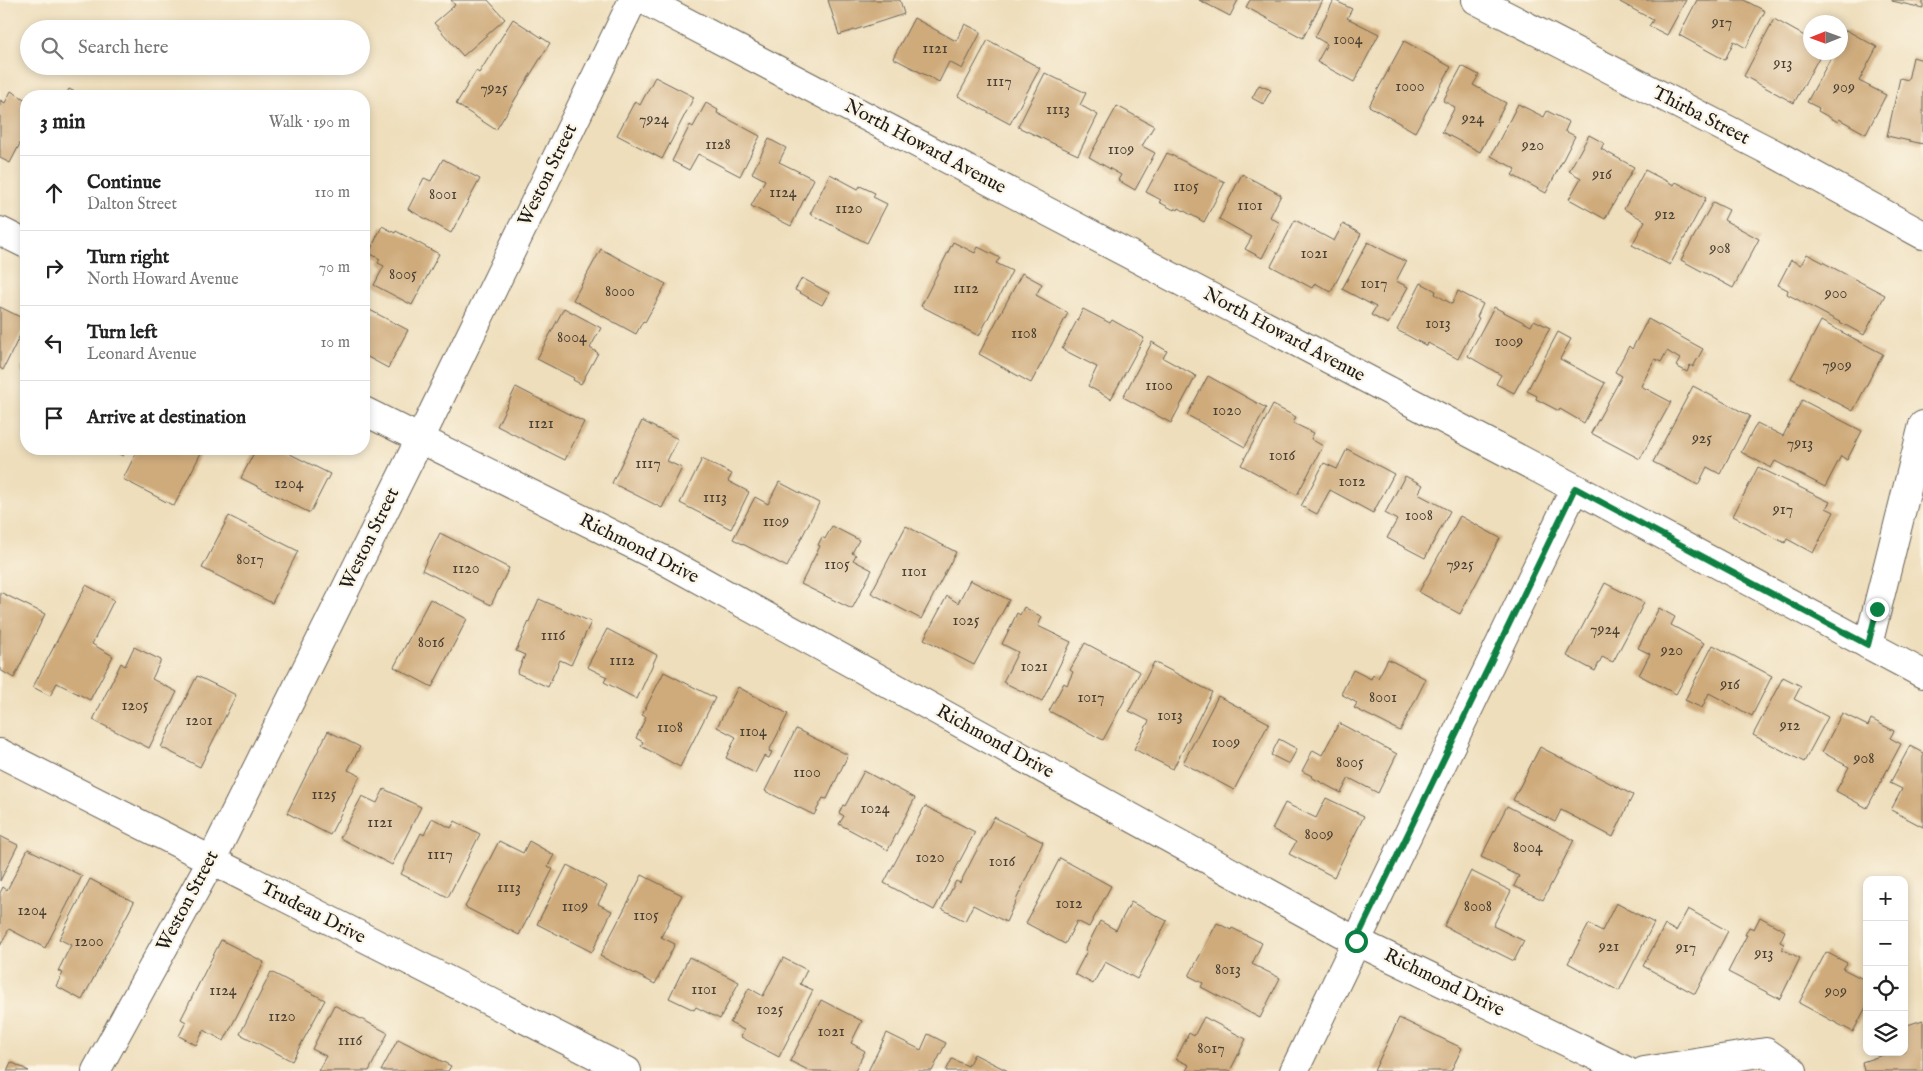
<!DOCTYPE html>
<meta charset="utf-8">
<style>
body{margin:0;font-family:"IM FELL English",serif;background:#f6f6f6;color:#222}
.controls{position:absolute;right:15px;bottom:15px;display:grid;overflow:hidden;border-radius:10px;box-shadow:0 2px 8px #0003}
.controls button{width:45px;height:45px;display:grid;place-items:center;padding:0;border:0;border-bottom:1px solid #e0e0e0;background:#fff;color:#222;font:25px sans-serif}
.compass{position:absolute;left:1803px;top:15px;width:45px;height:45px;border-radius:50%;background:#fff;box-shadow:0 2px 8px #0003;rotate:269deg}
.stop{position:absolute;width:15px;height:15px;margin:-11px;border:4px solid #0b8043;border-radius:50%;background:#fff}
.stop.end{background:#0b8043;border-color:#fff;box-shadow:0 1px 5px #0008}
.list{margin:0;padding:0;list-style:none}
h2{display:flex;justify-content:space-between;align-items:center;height:65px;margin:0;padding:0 20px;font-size:21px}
h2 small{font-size:16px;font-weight:400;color:#767676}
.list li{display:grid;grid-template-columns:32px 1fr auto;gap:15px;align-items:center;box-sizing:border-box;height:75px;padding:0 20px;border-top:1px solid #e0e0e0}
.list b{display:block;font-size:19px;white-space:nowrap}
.list p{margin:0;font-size:16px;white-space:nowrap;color:#767676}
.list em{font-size:16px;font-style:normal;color:#767676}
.icon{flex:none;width:28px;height:28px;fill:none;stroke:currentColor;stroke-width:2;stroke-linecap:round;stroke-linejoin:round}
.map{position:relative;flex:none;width:1923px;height:1071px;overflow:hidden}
.search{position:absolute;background:#fff;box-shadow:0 2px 8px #0003;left:20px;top:20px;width:350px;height:55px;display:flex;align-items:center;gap:12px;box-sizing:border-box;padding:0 18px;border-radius:28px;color:#767676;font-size:19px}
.panel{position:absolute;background:#fff;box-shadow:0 2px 8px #0003;left:20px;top:90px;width:350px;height:365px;border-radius:20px}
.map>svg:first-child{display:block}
</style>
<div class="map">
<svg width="1923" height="1071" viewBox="0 0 1923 1071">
<rect width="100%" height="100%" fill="#fcf5e5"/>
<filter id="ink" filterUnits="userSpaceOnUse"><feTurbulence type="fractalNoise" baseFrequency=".02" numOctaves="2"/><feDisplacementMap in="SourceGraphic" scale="10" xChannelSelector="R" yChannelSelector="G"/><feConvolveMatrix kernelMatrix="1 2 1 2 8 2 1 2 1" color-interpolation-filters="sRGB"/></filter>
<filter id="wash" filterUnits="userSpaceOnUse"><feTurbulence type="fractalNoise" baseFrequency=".0096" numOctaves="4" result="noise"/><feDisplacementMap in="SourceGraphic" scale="20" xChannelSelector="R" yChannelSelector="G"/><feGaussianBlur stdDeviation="1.12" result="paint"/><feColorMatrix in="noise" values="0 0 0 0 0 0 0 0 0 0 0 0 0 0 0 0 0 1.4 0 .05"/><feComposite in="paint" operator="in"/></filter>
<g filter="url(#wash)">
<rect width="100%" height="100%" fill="#eedebc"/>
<g id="blocks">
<!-- building -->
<path fill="#cfab7c" d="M451 0H488L505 19 463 56 434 23 455 5Z
M828 0H900L904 14 839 35Z
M1199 0H1238L1230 16Z
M1250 0H1323L1303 38 1246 7Z
M1334 0 1352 9 1347 18 1379 34 1354 82 1317 62 1327 44 1315 37Z
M1622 0H1686L1667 35 1649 26 1653 20 1620 2Z
M1697 0H1744L1765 11 1746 48 1734 41 1725 60 1679 35Z
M1892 0H1923V8L1892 1Z
M914 18 956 41 965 24 981 32 962 69 949 62 939 82 893 58Z
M513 19 550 43 496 130 456 104 476 71 479 73Z
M1774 19 1810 39V52H1822L1794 103 1744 76Z
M1846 30 1877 47 1859 81 1886 95 1866 134 1839 119 1838 122 1818 111 1819 108 1807 102 1834 52H1840V40Z
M988 40 1040 68 1010 124 958 96Z
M1404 41 1451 67 1415 132 1369 106Z
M1913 57 1923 60V144L1887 136 1900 78 1908 80Z
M1462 66 1479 75 1473 85 1506 103 1480 152 1442 132 1455 107 1443 101Z
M1045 73 1086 93 1080 105 1098 115 1078 155 1018 127Z
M655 77 694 97 662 159 617 135 635 101 640 105Z
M1259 85 1271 90 1263 104 1252 98Z
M69 89 83 96H65Z
M11 91 26 100V132L10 163 0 158V100L5 103Z
M706 103 718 110 717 113 760 136 740 176 698 154 689 170 672 161 690 125 693 127Z
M1518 104 1544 117 1547 111 1569 122 1565 131 1575 136 1546 193 1512 175 1516 169 1491 156Z
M1117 106 1154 126 1142 146 1155 153 1135 190 1118 180 1121 175 1089 157Z
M1589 135 1604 143 1601 149 1634 167 1605 219 1569 199 1581 178 1569 171Z
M769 139 786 148 779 162 814 179 791 226 751 206 765 180 752 173Z
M1167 153 1225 182 1204 222 1179 208 1178 210 1175 208 1174 210 1159 202 1161 200 1146 192Z
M443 159 480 179 451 233 408 209 424 178 431 181Z
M1645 170 1674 185 1676 182 1706 198 1670 265 1632 245 1645 221 1624 209Z
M830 174 858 189 860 186 875 193 873 197 887 204 867 243 810 214Z
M1242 174 1281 195 1270 217 1280 223 1262 258 1245 249 1252 237 1219 219Z
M1713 202 1729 210 1724 220 1759 239 1733 288 1681 260Z
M1295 220 1334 241 1343 224 1361 234 1331 292 1315 283 1312 288 1271 266Z
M382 226 395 233 396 231 439 254 412 305 374 285 384 266 378 263 380 259 369 253Z
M953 242 975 253 978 247 1000 258 996 263 1012 271 979 336 921 306Z
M1368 242 1406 262 1396 281 1408 287 1388 324 1371 315 1376 307 1342 289Z
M601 249 666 284 645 322 643 321 636 334 573 300Z
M1807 254 1885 295 1864 335 1787 294 1788 290 1778 285 1791 260 1801 265Z
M1022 273 1042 284 1036 295 1068 313 1031 383 979 354Z
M802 278 829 293 822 305 795 290Z
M1421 283 1436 291 1435 294 1452 304 1458 291 1483 304 1477 317 1479 318 1458 359 1428 343 1427 346 1397 330Z
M0 307 26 320V323L3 370 0 368Z
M364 307 408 330 388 368 364 355Z
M1494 307 1531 326 1534 320 1550 328 1514 393 1496 384 1501 375 1468 356Z
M564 308 601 328 590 348 598 353 581 384 573 380 574 378 537 359Z
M1083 309 1110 323 1112 320 1144 338 1111 399 1088 386 1097 367 1062 349Z
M1648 319 1703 349 1693 367 1690 365 1687 372 1676 366 1680 359 1667 351 1661 362 1655 359 1641 386 1671 402 1640 459 1591 433 1622 376 1615 372 1629 346 1632 349Z
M1821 321 1883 354 1853 411 1791 378Z
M1558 332 1571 339 1560 359 1605 383 1584 423 1560 409 1559 411 1536 399 1537 396 1527 391Z
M1152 342 1167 351 1163 358 1196 376 1171 423 1123 397Z
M24 363H26V373L20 370Z
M1208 376 1266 408 1245 447 1187 415Z
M1693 386 1750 416 1720 474 1707 467 1698 485 1653 462Z
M516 387 584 422 565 460 497 426Z
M1802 400 1862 431 1847 460 1841 456 1825 487 1775 461 1771 468 1741 452 1757 423 1783 436Z
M1273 405 1296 417 1293 423 1314 433 1311 439 1323 446 1297 495 1241 465Z
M642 421 678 439 667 461 682 468 662 508 612 483Z
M110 449H127L123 456Z
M138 449H203L174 506 123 479Z
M256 449H280L330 474 310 513 241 478Z
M1347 449 1394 474 1373 513 1330 490 1317 514 1301 506 1324 463 1337 469Z
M702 459 732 474 728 481 749 492 731 529 680 503Z
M1758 467 1830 502 1826 508 1834 512 1813 553 1787 539 1785 543 1733 516Z
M1405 476 1423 485 1418 494 1450 511 1425 558 1387 538 1397 520 1385 513Z
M779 482 819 503 787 567 733 539 755 497 768 504Z
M229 516 298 551 272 603 202 568Z
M1460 516 1500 538 1460 614 1419 592Z
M832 526 859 540 852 553 856 555 853 560 872 570 852 609 801 584 820 546 818 545 822 537 825 539Z
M906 526 956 552 921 619 871 593Z
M440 533 509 568 491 605 422 570Z
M970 580 1009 600 974 665 924 639 947 596 958 603Z
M1605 583 1644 603 1613 662 1602 657 1595 671 1567 656Z
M86 585 114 600 92 644 113 656 90 700 57 683 50 696 33 687Z
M0 592 45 614 14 678 0 670Z
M430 599 467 619 432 687 394 667Z
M539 599 591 622 571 665 560 660 548 687 517 673 525 655 516 651Z
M1024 607 1042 617 1038 626 1071 642 1042 701 1003 682 1018 652 1002 644 1017 613 1020 615Z
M1659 608 1675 617 1671 625 1704 643 1676 694 1639 675 1650 654 1638 648Z
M607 629 657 655 637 699 604 682 607 677 587 667Z
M1085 643 1140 672 1103 740 1049 711 1064 683 1067 685 1073 672 1070 670Z
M1713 645 1772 676 1752 716 1709 693 1702 708 1685 700Z
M134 647 161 660 152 679 177 692 149 748 93 720 121 663 125 666Z
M1388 659 1426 679 1400 731 1354 708 1357 703 1341 694 1353 670 1371 679 1373 675 1378 678Z
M1154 662 1212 692 1173 769 1134 749 1149 721 1129 711Z
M664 672 715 698 680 767 641 746 643 742 636 738 646 717 642 715Z
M197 676 236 695 200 767 161 747Z
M1783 677 1801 686 1794 699 1828 717 1804 762 1753 735Z
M738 687 788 714 769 751 772 752 769 758 764 756 755 773 726 758 736 737 717 727Z
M1218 696 1269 723 1234 790 1183 763Z
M1842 713 1868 726 1871 719 1894 731 1890 738 1901 744 1867 808 1836 791 1849 767 1822 752Z
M1339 723 1397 754 1378 793 1349 778 1341 793 1311 777 1312 776 1302 771 1313 750 1322 755Z
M796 729 848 755 827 799 823 798 814 815 765 791Z
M328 731 360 747 348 770 360 776 330 835 287 813Z
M1279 739 1297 749 1289 764 1271 755Z
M1910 746 1923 753V827L1891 810 1902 789 1890 783Z
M1540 747 1633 795 1613 837 1561 810 1555 822 1513 800Z
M864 771 915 798 888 850 839 824 844 816 839 813 843 805 845 806Z
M384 789 421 807 392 865 340 838 362 796 377 803Z
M1326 798 1364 816 1334 877 1289 854 1296 842 1272 829 1285 803 1316 818Z
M925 806 975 832 934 910 884 883Z
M1507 806 1574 840 1543 900 1514 886 1519 876 1481 857Z
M994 817 1043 842 1006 922 973 905 965 921 942 909 956 881 960 883Z
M432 818 451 828 455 821 480 834 448 897 401 874 421 833 424 835Z
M0 836 18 845 0 881Z
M499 841 523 853 529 841 554 855 548 866 553 869 519 935 465 907Z
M28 849 82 876 45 948 9 929 0 946V893L3 887 7 890Z
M1060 858 1111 886 1089 927 1077 921 1065 944 1026 923Z
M567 865 607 886 598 904 612 911 592 952 537 924Z
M1471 871 1511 891 1493 926 1524 941 1514 961 1444 926Z
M642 875 682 895 661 937 675 944 655 984 600 956Z
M90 879 134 902 82 1000 56 986 63 973 58 971 71 945 59 939Z
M1131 902 1167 921 1137 979 1105 962 1093 984 1075 974 1087 951 1085 950 1100 921 1116 930Z
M1616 903 1654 923 1619 991 1568 963 1589 924 1602 931Z
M1688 909 1728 931 1695 994 1643 966 1665 925 1676 931Z
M1760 917 1785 931 1780 942 1784 944 1782 949 1800 958 1780 999 1728 972 1747 935H1745L1749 927 1754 929Z
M1217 923 1231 930 1232 928 1262 943 1252 964 1280 978 1260 1018 1201 987 1203 983 1189 976Z
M221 940 264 962 224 1041 204 1030 196 1045 179 1036 186 1022 181 1019Z
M1826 952 1847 963 1843 969 1867 981V1005L1853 1032 1799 1003Z
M689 957 739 982 720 1019 696 1007 694 1010 669 998Z
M783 958 807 970 800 984 813 990 779 1057 741 1037 744 1030 730 1023 749 988 763 996Z
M271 972 325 1000 292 1061 240 1034Z
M821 1000 862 1021 851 1043 865 1051 855 1071H810L790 1061Z
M334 1005 388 1033 369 1071H318L326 1056 312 1049Z
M1204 1017 1246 1039 1230 1071H1186L1189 1065 1176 1059 1189 1033 1194 1036Z
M1399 1018 1462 1048 1451 1071H1374Z
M1923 1020V1071H1864L1862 1062 1892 1052H1904V1026Z
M887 1033 921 1050 928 1034 946 1043 932 1071H868Z
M398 1039 451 1066 448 1071H381Z
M974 1054 1008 1071H946L952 1059 968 1066Z
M11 1062 29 1071H7Z"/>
</g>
</g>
<g filter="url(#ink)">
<use href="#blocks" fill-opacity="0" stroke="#666054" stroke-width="1"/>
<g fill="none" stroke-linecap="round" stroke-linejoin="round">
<!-- minor casing -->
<g stroke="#666054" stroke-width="30">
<path id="minor" d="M644 0 1575 488 1923 674
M1476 0 1777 155 1923 235
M0 231 26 244
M364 411 662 559 1356 941 1627 1071
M1868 645 1923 425
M0 753 627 1071
M96 1071 211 861 420 439 633 0
M1294 1071 1575 488
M1644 1071 1766 1052 1793 1071"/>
</g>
<!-- minor -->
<use href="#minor" stroke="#fff" stroke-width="28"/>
</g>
</g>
<g fill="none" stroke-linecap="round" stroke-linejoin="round" filter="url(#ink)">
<!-- route -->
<path stroke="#0b8043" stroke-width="6" d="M1356 941 1575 488 1868 645 1877 609"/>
</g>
<g text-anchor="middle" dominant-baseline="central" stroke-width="4.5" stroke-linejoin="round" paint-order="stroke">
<!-- number labels -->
<g font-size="16" fill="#494034">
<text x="1722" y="23">917</text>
<text x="1348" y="40">1004</text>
<text x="935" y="49">1121</text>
<text x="1783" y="64">913</text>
<text x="999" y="82">1117</text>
<text x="1410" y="87">1000</text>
<text x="1844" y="88">909</text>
<text x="494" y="89">7925</text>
<text x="1058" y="110">1113</text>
<text x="1473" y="119">924</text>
<text x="654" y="120">7924</text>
<text x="718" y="145">1128</text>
<text x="1533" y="146">920</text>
<text x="1121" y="150">1109</text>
<text x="1602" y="175">916</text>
<text x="1186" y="187">1105</text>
<text x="783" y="193">1124</text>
<text x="443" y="195">8001</text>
<text x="1250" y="206">1101</text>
<text x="849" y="209">1120</text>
<text x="1665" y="215">912</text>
<text x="1720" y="249">908</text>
<text x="1314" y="254">1021</text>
<text x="403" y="275">8005</text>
<text x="1374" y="284">1017</text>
<text x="966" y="289">1112</text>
<text x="620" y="292">8000</text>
<text x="1836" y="294">900</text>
<text x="1438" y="324">1013</text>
<text x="1024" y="334">1108</text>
<text x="572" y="338">8004</text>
<text x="1509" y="342">1009</text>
<text x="1837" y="366">7909</text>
<text x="1159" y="386">1100</text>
<text x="1227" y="411">1020</text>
<text x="541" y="424">1121</text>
<text x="1702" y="439">925</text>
<text x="1800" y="444">7913</text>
<text x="1282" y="456">1016</text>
<text x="648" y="464">1117</text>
<text x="1352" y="482">1012</text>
<text x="289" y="484">1204</text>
<text x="715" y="498">1113</text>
<text x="1783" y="510">917</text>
<text x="1419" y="516">1008</text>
<text x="776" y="522">1109</text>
<text x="250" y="560">8017</text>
<text x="837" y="565">1105</text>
<text x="1460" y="565">7925</text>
<text x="466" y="569">1120</text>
<text x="914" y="572">1101</text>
<text x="966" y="621">1025</text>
<text x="1605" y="630">7924</text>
<text x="553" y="636">1116</text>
<text x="431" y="643">8016</text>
<text x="1672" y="651">920</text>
<text x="622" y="661">1112</text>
<text x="1034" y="667">1021</text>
<text x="1730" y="685">916</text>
<text x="1091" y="698">1017</text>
<text x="1383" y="698">8001</text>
<text x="135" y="706">1205</text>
<text x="1170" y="716">1013</text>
<text x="199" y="721">1201</text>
<text x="1790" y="726">912</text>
<text x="670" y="728">1108</text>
<text x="753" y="732">1104</text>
<text x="1226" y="743">1009</text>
<text x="1864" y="759">908</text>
<text x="1350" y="763">8005</text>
<text x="807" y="773">1100</text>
<text x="324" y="795">1125</text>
<text x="875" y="809">1024</text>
<text x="380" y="823">1121</text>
<text x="1319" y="835">8009</text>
<text x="1528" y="848">8004</text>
<text x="440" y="855">1117</text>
<text x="930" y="858">1020</text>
<text x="1002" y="862">1016</text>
<text x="509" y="888">1113</text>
<text x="1069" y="904">1012</text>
<text x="575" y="907">1109</text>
<text x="1478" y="907">8008</text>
<text x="32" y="911">1204</text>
<text x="646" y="916">1105</text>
<text x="89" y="942">1200</text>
<text x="1609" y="947">921</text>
<text x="1686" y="948">917</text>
<text x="1764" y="954">913</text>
<text x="1228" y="970">8013</text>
<text x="704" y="990">1101</text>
<text x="223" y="991">1124</text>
<text x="1836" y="992">909</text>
<text x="770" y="1010">1025</text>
<text x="282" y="1017">1120</text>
<text x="831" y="1032">1021</text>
<text x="350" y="1041">1116</text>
<text x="1211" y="1049">8017</text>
</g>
<!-- street labels -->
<g font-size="19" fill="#1c1c1c" stroke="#fcf5e5">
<text transform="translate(1701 116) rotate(27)">Thirba Street</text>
<text transform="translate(925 147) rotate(28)">North Howard Avenue</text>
<text transform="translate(548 175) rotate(-64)">Weston Street</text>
<text transform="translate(1284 335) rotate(28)">North Howard Avenue</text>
<text transform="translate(370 539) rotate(-64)">Weston Street</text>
<text transform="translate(639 549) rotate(27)">Richmond Drive</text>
<text transform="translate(995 742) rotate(29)">Richmond Drive</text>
<text transform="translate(188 901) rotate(-62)">Weston Street</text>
<text transform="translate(313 913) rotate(27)">Trudeau Drive</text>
<text transform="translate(1444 983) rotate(26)">Richmond Drive</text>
</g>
</g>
</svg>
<div class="controls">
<button>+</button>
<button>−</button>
<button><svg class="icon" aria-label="locate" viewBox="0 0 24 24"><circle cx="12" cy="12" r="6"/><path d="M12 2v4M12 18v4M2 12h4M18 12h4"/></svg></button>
<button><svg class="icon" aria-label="layers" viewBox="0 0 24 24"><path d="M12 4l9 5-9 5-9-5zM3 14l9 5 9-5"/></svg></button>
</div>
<svg class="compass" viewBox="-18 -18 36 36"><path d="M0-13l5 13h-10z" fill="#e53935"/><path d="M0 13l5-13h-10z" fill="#767676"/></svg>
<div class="stop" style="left:1356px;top:941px"></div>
<div class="stop end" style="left:1877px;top:609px"></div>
<div class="search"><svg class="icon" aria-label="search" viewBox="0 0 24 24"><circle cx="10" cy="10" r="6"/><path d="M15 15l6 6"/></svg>Search here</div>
<section class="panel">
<h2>3 min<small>Walk · 190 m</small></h2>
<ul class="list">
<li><svg class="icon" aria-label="ahead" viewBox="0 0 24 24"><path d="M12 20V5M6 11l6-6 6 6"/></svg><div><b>Continue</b><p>Dalton Street</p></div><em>110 m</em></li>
<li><svg class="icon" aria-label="right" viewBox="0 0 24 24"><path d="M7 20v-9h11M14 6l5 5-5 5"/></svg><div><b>Turn right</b><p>North Howard Avenue</p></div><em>70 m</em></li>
<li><svg class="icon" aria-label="left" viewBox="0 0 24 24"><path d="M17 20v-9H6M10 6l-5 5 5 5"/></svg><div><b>Turn left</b><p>Leonard Avenue</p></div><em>10 m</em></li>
<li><svg class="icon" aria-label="arrive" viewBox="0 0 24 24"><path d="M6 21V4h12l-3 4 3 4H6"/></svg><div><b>Arrive at destination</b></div></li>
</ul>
</section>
</div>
